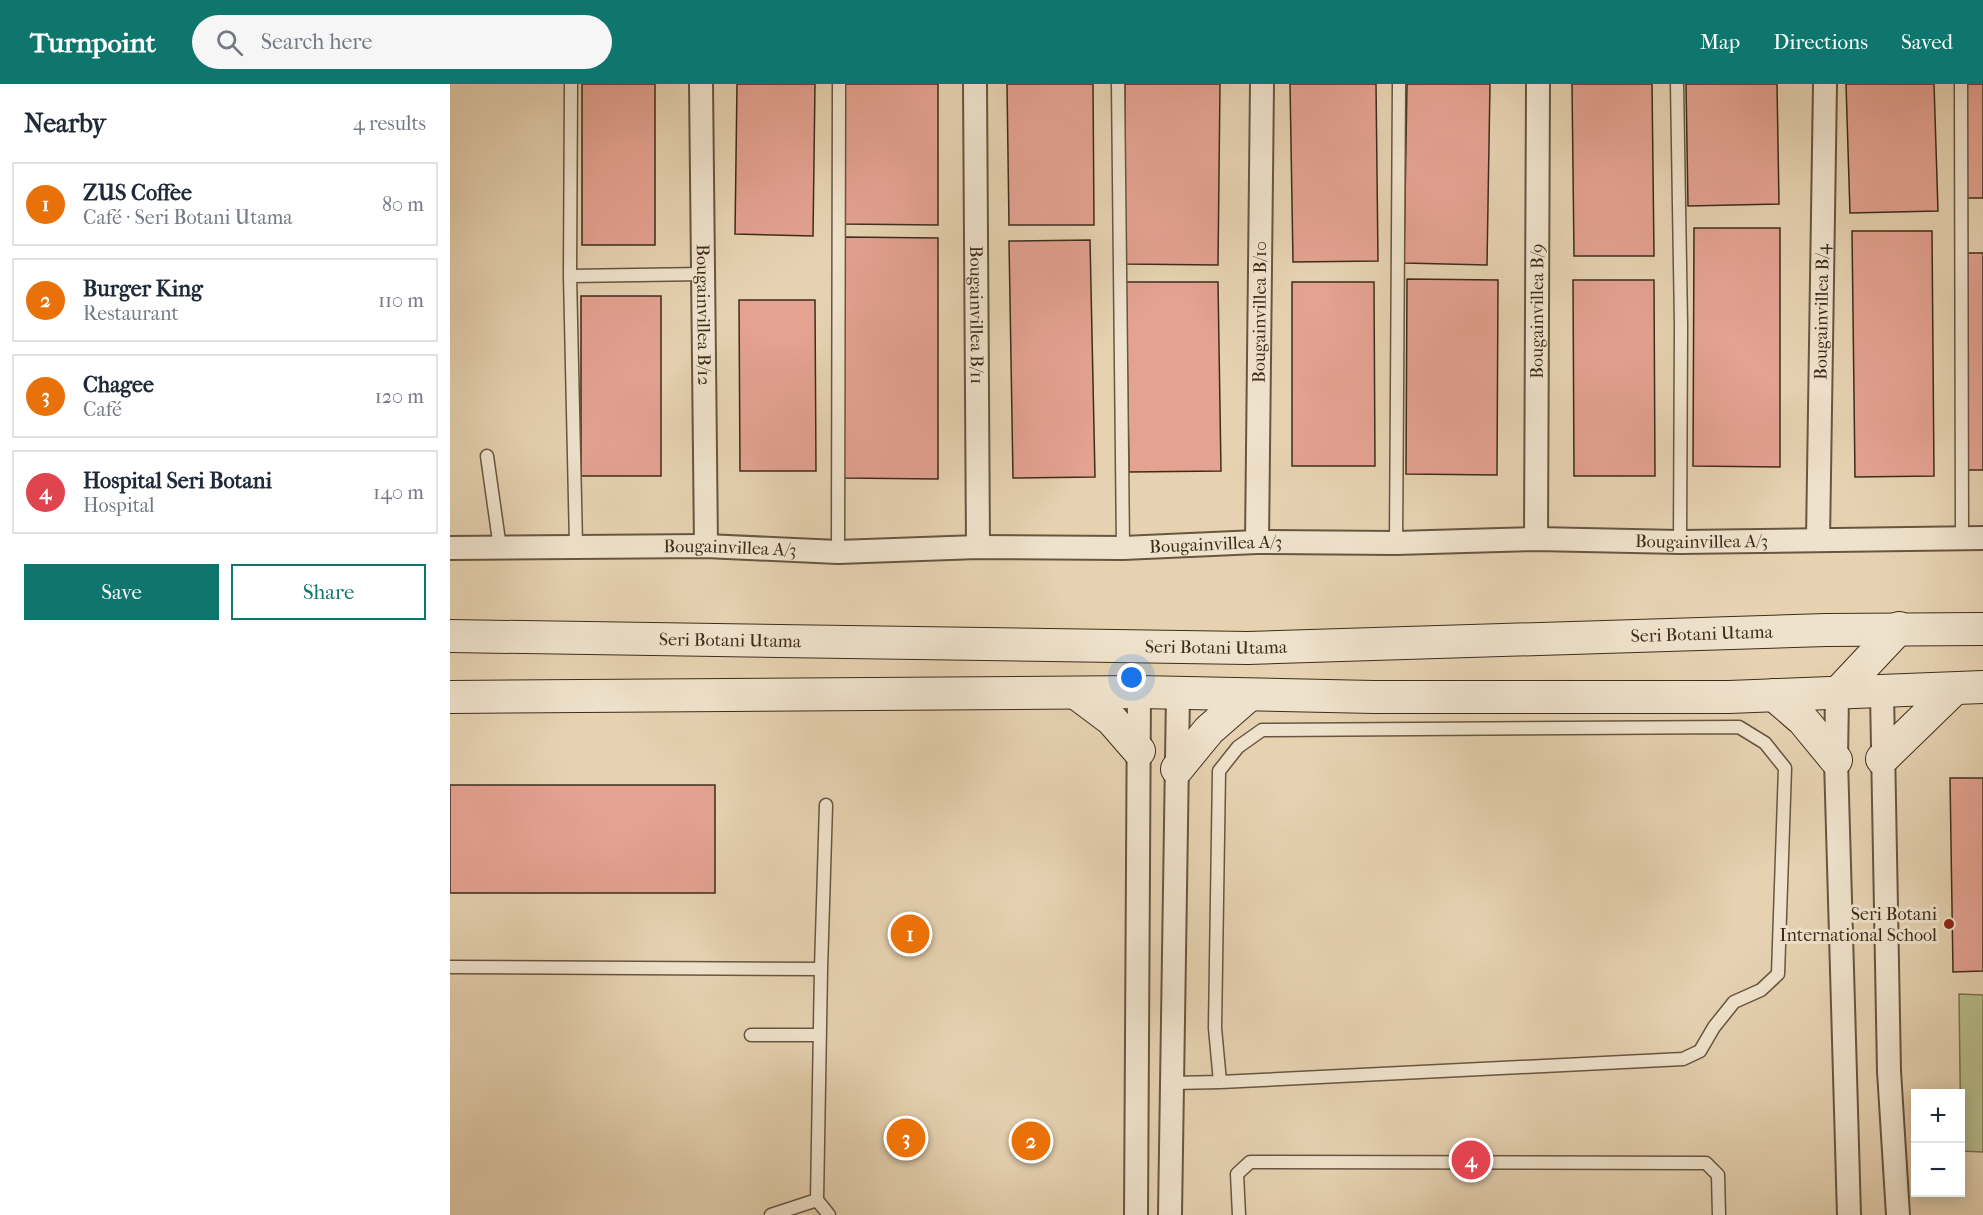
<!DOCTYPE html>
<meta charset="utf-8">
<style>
body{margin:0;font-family:"IM FELL French Canon",serif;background:#f6f6f7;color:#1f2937}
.controls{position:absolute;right:18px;bottom:18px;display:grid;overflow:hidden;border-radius:0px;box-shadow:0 3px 15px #0003}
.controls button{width:54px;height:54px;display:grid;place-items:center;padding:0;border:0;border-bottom:2px solid #e0e1e3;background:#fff;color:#1f2937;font:30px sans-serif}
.you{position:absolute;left:682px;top:594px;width:21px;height:21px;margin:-15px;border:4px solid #fff;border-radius:50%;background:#1a73e8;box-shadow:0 0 0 9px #1a73e833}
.badge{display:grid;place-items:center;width:39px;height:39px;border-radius:50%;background:#0f766e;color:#fff;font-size:20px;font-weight:700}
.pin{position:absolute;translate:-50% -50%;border:3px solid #fff;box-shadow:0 2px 6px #0006}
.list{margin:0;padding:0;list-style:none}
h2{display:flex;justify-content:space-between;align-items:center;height:78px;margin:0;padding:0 24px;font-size:26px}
h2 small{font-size:20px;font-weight:400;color:#747a83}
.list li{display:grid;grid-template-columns:39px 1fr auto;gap:18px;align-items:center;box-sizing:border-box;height:84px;margin:0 12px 12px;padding:0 12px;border:2px solid #e0e1e3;border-radius:0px}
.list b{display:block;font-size:22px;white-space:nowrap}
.list p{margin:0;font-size:20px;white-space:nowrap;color:#747a83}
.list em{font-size:20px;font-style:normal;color:#747a83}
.actions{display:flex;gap:12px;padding:18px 24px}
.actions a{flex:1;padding:14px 0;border:2px solid #0f766e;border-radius:0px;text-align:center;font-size:21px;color:#0f766e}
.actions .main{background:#0f766e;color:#fff}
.icon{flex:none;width:33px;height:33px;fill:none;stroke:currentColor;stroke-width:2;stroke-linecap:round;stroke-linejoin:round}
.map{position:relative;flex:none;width:1533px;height:1131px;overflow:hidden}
header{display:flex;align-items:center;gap:36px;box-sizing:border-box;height:84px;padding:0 30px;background:#0f766e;color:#fff}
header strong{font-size:28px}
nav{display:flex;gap:33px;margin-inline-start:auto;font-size:21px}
.search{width:420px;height:54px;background:#f6f6f7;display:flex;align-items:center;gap:15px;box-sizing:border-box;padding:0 21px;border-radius:33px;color:#747a83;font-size:22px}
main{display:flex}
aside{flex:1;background:#fff}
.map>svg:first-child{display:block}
</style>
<header>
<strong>Turnpoint</strong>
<div class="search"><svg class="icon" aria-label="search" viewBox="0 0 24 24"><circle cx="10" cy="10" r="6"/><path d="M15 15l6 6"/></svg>Search here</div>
<nav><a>Map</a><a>Directions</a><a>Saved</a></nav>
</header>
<main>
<aside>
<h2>Nearby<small>4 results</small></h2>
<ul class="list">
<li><span class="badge" style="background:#e8710a">1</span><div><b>ZUS Coffee</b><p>Café · Seri Botani Utama</p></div><em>80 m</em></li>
<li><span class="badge" style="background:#e8710a">2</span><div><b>Burger King</b><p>Restaurant</p></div><em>110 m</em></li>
<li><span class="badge" style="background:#e8710a">3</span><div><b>Chagee</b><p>Café</p></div><em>120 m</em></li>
<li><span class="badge" style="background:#e0444e">4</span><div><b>Hospital Seri Botani</b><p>Hospital</p></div><em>140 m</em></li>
</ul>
<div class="actions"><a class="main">Save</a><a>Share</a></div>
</aside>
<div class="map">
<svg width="1533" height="1131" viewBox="0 0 1533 1131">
<rect width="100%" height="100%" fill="#e6d2b1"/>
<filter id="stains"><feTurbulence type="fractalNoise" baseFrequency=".00333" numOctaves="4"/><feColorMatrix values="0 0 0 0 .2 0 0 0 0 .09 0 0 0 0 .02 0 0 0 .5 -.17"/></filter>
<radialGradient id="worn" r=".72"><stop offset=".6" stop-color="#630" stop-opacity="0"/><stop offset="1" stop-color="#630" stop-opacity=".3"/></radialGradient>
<!-- green -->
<path fill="#b7bb8a" stroke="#7a7452" stroke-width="1.5" d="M1509 910 1533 911V1068L1511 1067Z"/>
<!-- building -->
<path fill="#e4a291" stroke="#3e2d1b" stroke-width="1.5" d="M132 0H205V161H132Z
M287 0H365L363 152 285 150Z
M393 0H488V141L393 140Z
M557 0H643L644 141H559Z
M675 0H770L768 181 674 180Z
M840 0H926L928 177 843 178Z
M957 0H1040L1037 181 954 179Z
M1122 0H1202L1204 172H1124Z
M1236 0H1327L1329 120 1238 122Z
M1396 0H1484L1488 127 1400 129Z
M1516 0H1533V114H1517Z
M1244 144H1330V383L1243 382Z
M1402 147H1482L1484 392 1405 393Z
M394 153 488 154V395L393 394Z
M640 156 645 393 563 394 559 157Z
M1516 169H1533V386H1517Z
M957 195 1048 196 1047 391 956 390Z
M1123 196H1204L1205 392H1124Z
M676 198H768L771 387 679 388Z
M842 198H924L925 382H842Z
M131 212H211V392H131Z
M289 216H365L366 387H290Z
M1500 694H1533V887L1503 888Z
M0 701H265V809H0Z"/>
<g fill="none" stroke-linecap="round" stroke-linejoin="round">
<!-- lane casing -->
<g stroke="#685640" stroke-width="15">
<path id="lane" d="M121 0 120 192 126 461
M668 0 673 464
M1227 0 1231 241 1230 458
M1511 0 1512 455
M120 192 254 190
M37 372 50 464
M946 459 949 0
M388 468 389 0
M0 883 371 885 367 1116 379 1131
M371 885 376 721
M301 951H369
M723 999 770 998 1233 975 1250 967 1264 943 1284 918 1311 906 1328 890 1335 684 1315 659 1289 643 812 646 788 663 769 687 765 944 770 998
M321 1131 367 1116
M789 1131 787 1090 800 1078 1256 1079 1268 1091 1269 1131"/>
</g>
<!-- street casing -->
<g stroke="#685640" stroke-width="26">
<g id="street">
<path id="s1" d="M251 0 256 462"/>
<path id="s2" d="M525 0 528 463"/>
<path id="s3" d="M1086 455 1088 0"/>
<path id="s4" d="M1368 456 1375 0"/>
<path id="s5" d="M807 458 812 0"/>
<path id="s6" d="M0 464 256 462 388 468 528 463 673 464 807 458 946 459 1086 455 1230 458 1533 454"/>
<path d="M1432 609 1439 987 1448 1131"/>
<path d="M1387 610 1386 676 1399 1131"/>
<path d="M686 1131 689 608"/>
<path d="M720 1131 728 610"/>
</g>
</g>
<!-- secondary casing -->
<g stroke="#3e2d1b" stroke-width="34">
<g id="secondary">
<path id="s7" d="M0 552 798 564 1376 546 1533 545"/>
<path d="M626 609 662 636 689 667"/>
<path d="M1387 610 1449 544"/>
<path d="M1324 611 1353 636 1386 676"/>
<path d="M0 613 689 608 924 613H1279L1533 603"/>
<path d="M1432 675 1504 605"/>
<path d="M727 685 759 646 799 611"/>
</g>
</g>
<!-- lane -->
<use href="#lane" stroke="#efe2cc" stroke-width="12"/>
<!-- street -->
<use href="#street" stroke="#efe2cc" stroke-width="22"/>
<!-- secondary -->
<use href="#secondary" stroke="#efe2cc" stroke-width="32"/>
</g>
<!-- markers -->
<circle fill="#8f2418" stroke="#efe2cc" stroke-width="2" cx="1499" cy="840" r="6"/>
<g text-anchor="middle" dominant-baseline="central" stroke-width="6" stroke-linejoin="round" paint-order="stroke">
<!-- street labels -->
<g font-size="18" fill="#3e2d1b" stroke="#efe2cc">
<text stroke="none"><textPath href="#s3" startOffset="228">Bougainvillea B/9</textPath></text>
<text stroke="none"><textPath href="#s4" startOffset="228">Bougainvillea B/4</textPath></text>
<text stroke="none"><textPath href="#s5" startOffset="230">Bougainvillea B/10</textPath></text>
<text stroke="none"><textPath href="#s1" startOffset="231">Bougainvillea B/12</textPath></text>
<text stroke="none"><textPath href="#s2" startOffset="231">Bougainvillea B/11</textPath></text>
<text stroke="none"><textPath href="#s6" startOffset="1252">Bougainvillea A/3</textPath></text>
<text stroke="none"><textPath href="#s6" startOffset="766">Bougainvillea A/3</textPath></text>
<text stroke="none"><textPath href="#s6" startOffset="280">Bougainvillea A/3</textPath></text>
<text stroke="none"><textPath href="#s7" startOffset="1252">Seri Botani Utama</textPath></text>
<text stroke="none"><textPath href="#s7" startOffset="280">Seri Botani Utama</textPath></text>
<text stroke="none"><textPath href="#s7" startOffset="766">Seri Botani Utama</textPath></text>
</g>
<!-- poi labels -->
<g font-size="18" fill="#3e2d1b" stroke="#efe2cc" text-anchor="end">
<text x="1487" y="830">Seri Botani<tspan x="1487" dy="21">International School</tspan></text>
</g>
</g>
<rect width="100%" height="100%" filter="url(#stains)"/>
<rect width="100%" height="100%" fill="url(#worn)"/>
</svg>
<div class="controls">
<button>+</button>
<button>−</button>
</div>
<div class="you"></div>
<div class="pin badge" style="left:460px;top:850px;background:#e8710a">1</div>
<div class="pin badge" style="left:581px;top:1057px;background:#e8710a">2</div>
<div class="pin badge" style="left:456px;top:1054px;background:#e8710a">3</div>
<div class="pin badge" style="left:1021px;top:1076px;background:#e0444e">4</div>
</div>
</main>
